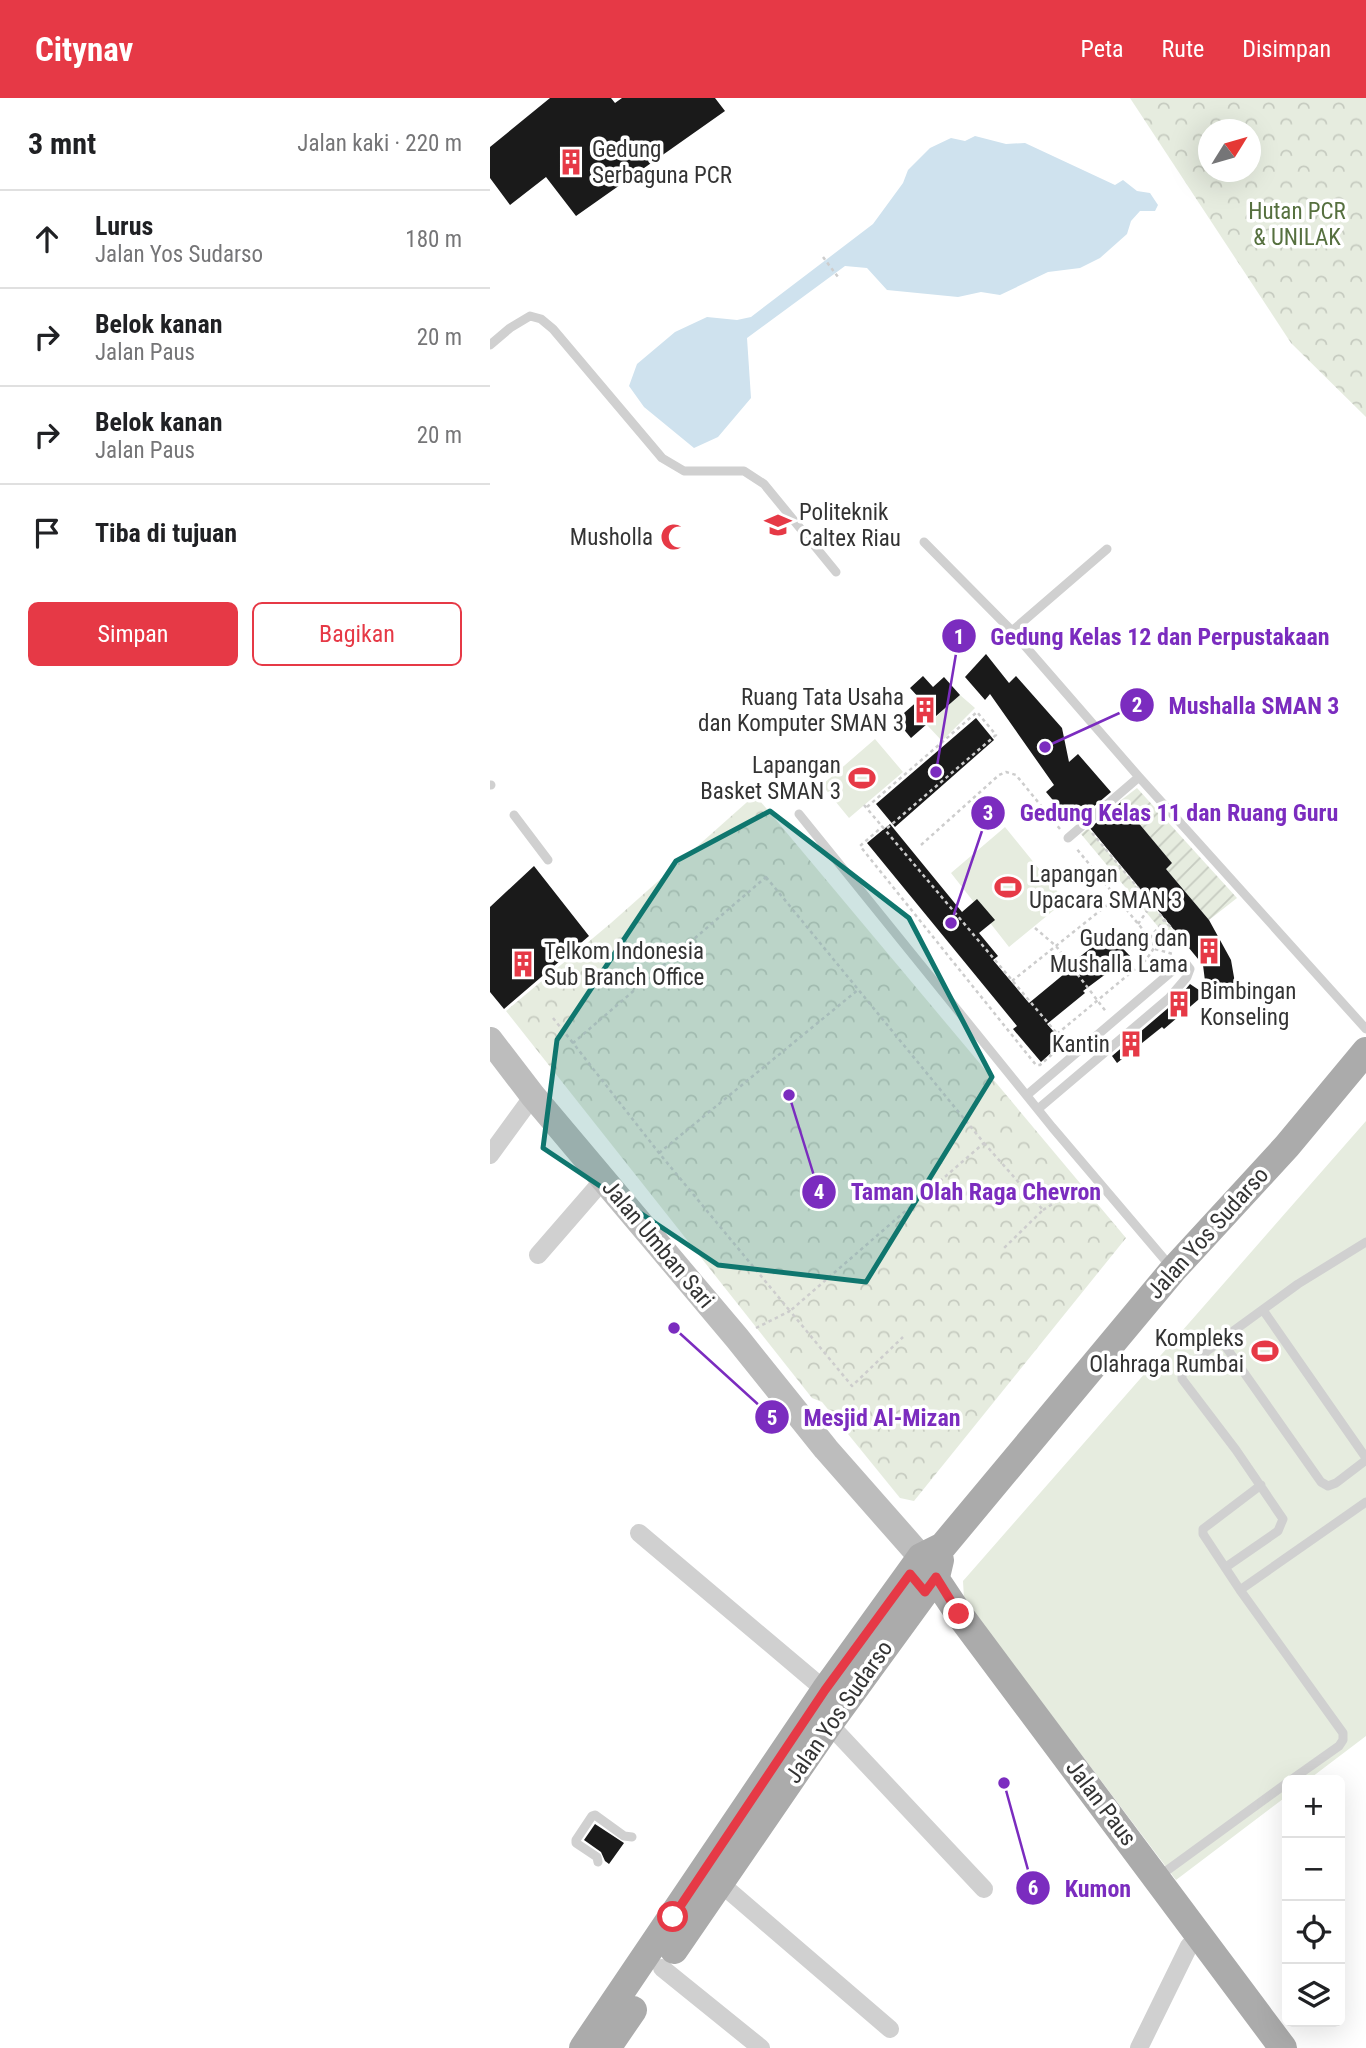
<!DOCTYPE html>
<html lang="id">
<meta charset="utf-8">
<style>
body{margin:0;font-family:"Roboto Condensed",sans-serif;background:#f2f2f2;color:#202124}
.controls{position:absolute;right:21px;bottom:21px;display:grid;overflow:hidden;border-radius:10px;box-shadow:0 7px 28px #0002}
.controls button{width:63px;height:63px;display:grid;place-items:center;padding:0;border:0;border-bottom:2px solid #e0e0e0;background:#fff;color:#202124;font:35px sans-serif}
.compass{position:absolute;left:708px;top:21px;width:63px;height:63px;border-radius:50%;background:#fff;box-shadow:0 7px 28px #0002;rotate:53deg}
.stop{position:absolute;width:21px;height:21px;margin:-16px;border:5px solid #e63946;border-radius:50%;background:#fff}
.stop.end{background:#e63946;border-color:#fff;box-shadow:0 2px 7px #0008}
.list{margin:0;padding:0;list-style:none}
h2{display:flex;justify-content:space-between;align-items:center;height:91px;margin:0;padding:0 28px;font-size:30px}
h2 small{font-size:23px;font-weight:400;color:#757577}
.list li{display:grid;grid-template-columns:46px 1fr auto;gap:21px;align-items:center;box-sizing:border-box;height:98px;padding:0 28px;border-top:2px solid #e0e0e0}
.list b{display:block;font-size:26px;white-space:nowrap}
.list p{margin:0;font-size:23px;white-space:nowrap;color:#757577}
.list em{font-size:23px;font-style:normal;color:#757577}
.actions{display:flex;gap:14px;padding:21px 28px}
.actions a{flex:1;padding:16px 0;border:2px solid #e63946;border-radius:10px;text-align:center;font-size:24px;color:#e63946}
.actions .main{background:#e63946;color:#fff}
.icon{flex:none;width:38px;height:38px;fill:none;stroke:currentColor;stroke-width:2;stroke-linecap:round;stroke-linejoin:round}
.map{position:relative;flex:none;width:876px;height:1950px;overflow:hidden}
header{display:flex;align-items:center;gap:42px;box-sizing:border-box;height:98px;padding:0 35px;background:#e63946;color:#fff}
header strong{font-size:33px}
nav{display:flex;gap:38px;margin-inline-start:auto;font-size:24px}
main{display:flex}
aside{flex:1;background:#fff}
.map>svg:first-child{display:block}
</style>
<header>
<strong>Citynav</strong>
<nav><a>Peta</a><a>Rute</a><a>Disimpan</a></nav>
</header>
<main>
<aside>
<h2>3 mnt<small>Jalan kaki · 220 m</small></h2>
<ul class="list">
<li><svg class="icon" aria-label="ahead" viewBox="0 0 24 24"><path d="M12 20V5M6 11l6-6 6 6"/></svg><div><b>Lurus</b><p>Jalan Yos Sudarso</p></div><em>180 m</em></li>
<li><svg class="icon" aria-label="right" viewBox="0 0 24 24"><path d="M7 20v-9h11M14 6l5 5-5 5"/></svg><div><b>Belok kanan</b><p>Jalan Paus</p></div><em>20 m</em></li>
<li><svg class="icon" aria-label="right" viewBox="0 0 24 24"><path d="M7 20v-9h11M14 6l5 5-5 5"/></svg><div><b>Belok kanan</b><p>Jalan Paus</p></div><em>20 m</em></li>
<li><svg class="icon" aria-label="arrive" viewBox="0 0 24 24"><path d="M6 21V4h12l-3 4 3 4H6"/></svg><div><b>Tiba di tujuan</b></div></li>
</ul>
<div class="actions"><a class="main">Simpan</a><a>Bagikan</a></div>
</aside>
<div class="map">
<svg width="876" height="1950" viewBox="0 0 876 1950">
<defs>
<pattern id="forest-crowns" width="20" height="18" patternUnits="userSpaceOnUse" patternTransform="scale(1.75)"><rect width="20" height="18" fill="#e6ecdf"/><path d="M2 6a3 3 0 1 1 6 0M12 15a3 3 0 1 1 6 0" fill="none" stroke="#c6cbc0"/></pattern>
<pattern id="garden-furrows" width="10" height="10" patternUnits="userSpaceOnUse" patternTransform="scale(1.75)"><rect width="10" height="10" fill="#e6ecdf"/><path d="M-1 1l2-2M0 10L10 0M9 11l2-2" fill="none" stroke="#c6cbc0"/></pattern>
</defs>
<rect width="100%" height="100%" fill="#fff"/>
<!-- grass -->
<path fill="#e6ecdf" d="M470 597 485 610 452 643 437 627Z
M385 641 413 674 359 720 332 687Z
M515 729 575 803 519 849 461 775Z
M876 1023V1638L818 1682H797V1698L686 1782 474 1501 473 1483Z"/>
<!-- forest -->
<path fill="url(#forest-crowns)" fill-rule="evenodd" d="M640 0H876V319L801 245ZM718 32H760V74H718Z
M265 697 636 1140 424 1403 410 1400 332 1304 322 1300 16 913 121 825Z"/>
<!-- garden -->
<path fill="url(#garden-furrows)" d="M647 690 747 800 719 822 676 771 682 765 630 703Z
M598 730 691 842 685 849 591 736Z"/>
<!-- water -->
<path fill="#cfe2ee" d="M485 38 516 46 535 45 625 87 633 82 647 93 660 95 668 107 665 113H650L641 123 637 136 610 160 590 170 558 174 510 197 491 194 468 199 397 192 377 170 355 168 257 240 261 300 228 339 204 350 154 309 139 288 147 266 185 234 217 219 247 222 261 219 383 126 413 85 418 72 440 50 461 40 475 43Z"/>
<!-- building -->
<path fill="#1a1a1a" d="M60 0H121L125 5 132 0H225L235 13 86 118 56 79 20 107 0 80V49Z
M496 556 519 585 526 578 572 630 579 664 588 656 621 694 583 726 556 694 564 687 500 596 495 602 475 579Z
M433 578 443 589 454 579 470 597 421 640 406 622 430 601 420 590Z
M486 620 504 642 405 729 386 706Z
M631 704 682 765 676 771 719 822 741 862 745 885 716 891 713 867 600 730Z
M400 726 472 814 487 801 505 822 489 835 508 858 503 862 539 905 585 867 583 864 619 836 640 858 593 893 595 895 557 926 573 944 551 964 523 931 527 928 377 745Z
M44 768 99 838 14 911 0 894V809Z
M700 886 715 896 674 931 672 929 627 965 622 958 684 905Z
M105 1726 134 1745 119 1766 115 1763 111 1754 94 1742Z"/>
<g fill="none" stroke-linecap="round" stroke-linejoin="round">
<!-- path -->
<path stroke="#cdcdcd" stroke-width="2.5" stroke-dasharray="3.5 3.5" stroke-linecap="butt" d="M333 159 348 179
M374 707 575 945 550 967H546L370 748 393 728
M377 709 487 614 506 637 395 732
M602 735 689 839 677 853
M431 747 509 677 516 674 526 677 570 731
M276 779 494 1045 300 1213 169 1055 83 945Z
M648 826 662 806
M545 830 566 848 617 915
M660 840 674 822
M665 851 683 856
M522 883 626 800
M63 920 83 945
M567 936 656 862 664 850 663 844 586 750
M494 1045 553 1112 513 1151
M169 1055 369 891
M553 1112 591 1088
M266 1230 300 1213 362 1288 413 1239"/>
<!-- service -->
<path stroke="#d0d0d0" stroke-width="9" d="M0 247 20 230 40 218 51 221 63 231 172 360 194 373H254L274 386 346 474
M434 444 522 533 649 679 876 931
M522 533 617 451
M0 687H1
M309 716 562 1029 681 1169
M24 717 58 762
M578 740 649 679
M537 997 694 863 700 871 697 879 679 900 548 1011
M773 1212 876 1360
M731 1242 831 1384 838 1388 846 1385 876 1362
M736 1469 788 1433 793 1421 746 1352 692 1281V1273L731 1242 808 1186 876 1144
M750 1492 713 1436V1431L771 1387
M801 1682 849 1648 853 1642V1635L750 1492 876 1404
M108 1764 107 1759 86 1745V1742L102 1718 105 1717 134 1738 142 1739
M668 1779 797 1685"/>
<!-- minor -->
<path stroke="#d0d0d0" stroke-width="18" d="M0 1057 43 998
M48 1157 114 1081
M149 1435 335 1592
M339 1626 494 1791
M230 1785 400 1931
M172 1870 271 1950
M649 1950 699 1848"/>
<!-- secondary -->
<path stroke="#bdbdbd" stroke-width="26" d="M0 942 43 998 247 1240 336 1351 431 1459"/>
<!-- primary -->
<path stroke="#ababab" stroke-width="28" d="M431 1459 469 1516 793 1950
M184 1852 339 1626 446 1479 450 1462
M93 1950 335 1592 431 1459 453 1448 683 1172 797 1048 876 953
M117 1950 143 1912"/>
</g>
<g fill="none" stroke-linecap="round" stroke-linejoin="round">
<!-- route -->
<path stroke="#e63946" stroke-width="9" d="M183 1819 335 1592 420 1476 435 1494 446 1479 469 1516"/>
</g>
<!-- marked area -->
<path fill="#0f766e" fill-opacity="0.2" stroke="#0f766e" stroke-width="5" stroke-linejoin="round" d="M280 713 419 820 502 979 376 1184 228 1167 53 1050 67 942 186 763Z"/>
<!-- icons -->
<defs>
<g id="building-bare" transform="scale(2.1)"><path d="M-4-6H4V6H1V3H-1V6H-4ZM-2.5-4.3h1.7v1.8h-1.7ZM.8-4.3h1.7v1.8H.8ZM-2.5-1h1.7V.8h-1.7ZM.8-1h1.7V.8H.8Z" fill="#e63946" stroke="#fff" stroke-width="2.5" paint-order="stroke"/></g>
<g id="university-bare" transform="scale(2.1)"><path d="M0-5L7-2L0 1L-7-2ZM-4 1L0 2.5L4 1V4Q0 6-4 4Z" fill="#e63946" stroke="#fff" stroke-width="2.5" paint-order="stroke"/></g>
<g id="mosque-bare" transform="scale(2.1)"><path d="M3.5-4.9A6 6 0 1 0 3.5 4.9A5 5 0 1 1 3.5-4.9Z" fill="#e63946" stroke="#fff" stroke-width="2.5" paint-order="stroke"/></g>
<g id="stadium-bare" transform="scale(2.1)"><path d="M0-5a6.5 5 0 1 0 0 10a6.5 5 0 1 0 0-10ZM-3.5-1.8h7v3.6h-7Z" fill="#e63946" stroke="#fff" stroke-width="2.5" paint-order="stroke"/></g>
</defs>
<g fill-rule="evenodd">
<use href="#building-bare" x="81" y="64"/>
<use href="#university-bare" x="288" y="427"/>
<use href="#mosque-bare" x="184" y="439"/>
<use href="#building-bare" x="435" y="612"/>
<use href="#stadium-bare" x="372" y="680"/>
<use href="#stadium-bare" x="518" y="789"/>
<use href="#building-bare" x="719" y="853"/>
<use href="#building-bare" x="33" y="866"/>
<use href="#building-bare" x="689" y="906"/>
<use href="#building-bare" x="641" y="946"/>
<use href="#stadium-bare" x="775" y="1253"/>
</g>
<g text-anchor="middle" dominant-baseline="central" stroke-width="7" stroke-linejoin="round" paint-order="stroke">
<!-- poi labels -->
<g font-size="23" fill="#333" stroke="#fff" text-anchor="end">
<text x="102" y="51" text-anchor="start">Gedung<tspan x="102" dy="26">Serbaguna PCR</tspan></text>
<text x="309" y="414" text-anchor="start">Politeknik<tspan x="309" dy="26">Caltex Riau</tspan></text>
<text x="163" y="439">Musholla</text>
<text x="414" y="599">Ruang Tata Usaha<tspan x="414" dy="26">dan Komputer SMAN 3</tspan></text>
<text x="351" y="667">Lapangan<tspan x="351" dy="26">Basket SMAN 3</tspan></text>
<text x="539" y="776" text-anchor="start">Lapangan<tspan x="539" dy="26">Upacara SMAN 3</tspan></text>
<text x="698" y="840">Gudang dan<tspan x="698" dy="26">Mushalla Lama</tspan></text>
<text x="54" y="853" text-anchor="start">Telkom Indonesia<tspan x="54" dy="26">Sub Branch Office</tspan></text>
<text x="710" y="893" text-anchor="start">Bimbingan<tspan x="710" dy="26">Konseling</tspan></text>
<text x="620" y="946">Kantin</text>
<text x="754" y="1240">Kompleks<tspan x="754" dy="26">Olahraga Rumbai</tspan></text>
</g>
<!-- park labels -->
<g font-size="23" fill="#56703f" stroke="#fff">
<text x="807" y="113">Hutan PCR<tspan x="807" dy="26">&amp; UNILAK</tspan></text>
</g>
<!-- street labels -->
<g font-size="23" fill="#333" stroke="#fff">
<text transform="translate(718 1135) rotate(-48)">Jalan Yos Sudarso</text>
<text transform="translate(168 1146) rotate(50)">Jalan Umban Sari</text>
<text transform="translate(349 1614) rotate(-55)">Jalan Yos Sudarso</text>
<text transform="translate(611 1705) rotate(53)">Jalan Paus</text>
</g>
</g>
<!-- callouts -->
<path fill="none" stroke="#7b2cbf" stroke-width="2.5" d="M446 674L469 538M555 649L647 607M461 825L498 715M299 997L329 1094M184 1230L282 1319M514 1685L543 1790"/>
<g fill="#7b2cbf" stroke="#fff" stroke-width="2.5">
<circle cx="446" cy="674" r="7"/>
<circle cx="555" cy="649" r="7"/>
<circle cx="461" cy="825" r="7"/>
<circle cx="299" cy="997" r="7"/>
<circle cx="184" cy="1230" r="7"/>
<circle cx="514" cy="1685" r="7"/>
<circle cx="469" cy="538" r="18"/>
<circle cx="647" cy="607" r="18"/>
<circle cx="498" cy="715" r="18"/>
<circle cx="329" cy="1094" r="18"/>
<circle cx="282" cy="1319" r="18"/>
<circle cx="543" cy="1790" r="18"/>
</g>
<g font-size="21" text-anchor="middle" font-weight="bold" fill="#fff">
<text x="469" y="546">1</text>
<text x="647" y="614">2</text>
<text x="498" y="722">3</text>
<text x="329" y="1101">4</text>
<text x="282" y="1327">5</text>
<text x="543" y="1797">6</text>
</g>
<g font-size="24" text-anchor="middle" font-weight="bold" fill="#7b2cbf" stroke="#fff" stroke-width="7" stroke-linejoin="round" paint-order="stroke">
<text x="670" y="547">Gedung Kelas 12 dan Perpustakaan</text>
<text x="764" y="616">Mushalla SMAN 3</text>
<text x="689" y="723">Gedung Kelas 11 dan Ruang Guru</text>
<text x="486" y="1102">Taman Olah Raga Chevron</text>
<text x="392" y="1328">Mesjid Al-Mizan</text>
<text x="608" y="1799">Kumon</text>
</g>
</svg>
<div class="controls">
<button>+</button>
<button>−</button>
<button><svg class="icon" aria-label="locate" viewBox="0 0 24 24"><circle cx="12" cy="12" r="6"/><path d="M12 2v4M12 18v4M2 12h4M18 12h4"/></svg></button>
<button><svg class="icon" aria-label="layers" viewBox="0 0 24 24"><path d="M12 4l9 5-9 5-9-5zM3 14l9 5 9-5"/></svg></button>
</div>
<svg class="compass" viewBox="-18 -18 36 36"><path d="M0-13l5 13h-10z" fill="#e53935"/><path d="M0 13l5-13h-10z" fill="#757577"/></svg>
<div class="stop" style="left:183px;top:1819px"></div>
<div class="stop end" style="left:469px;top:1516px"></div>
</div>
</main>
